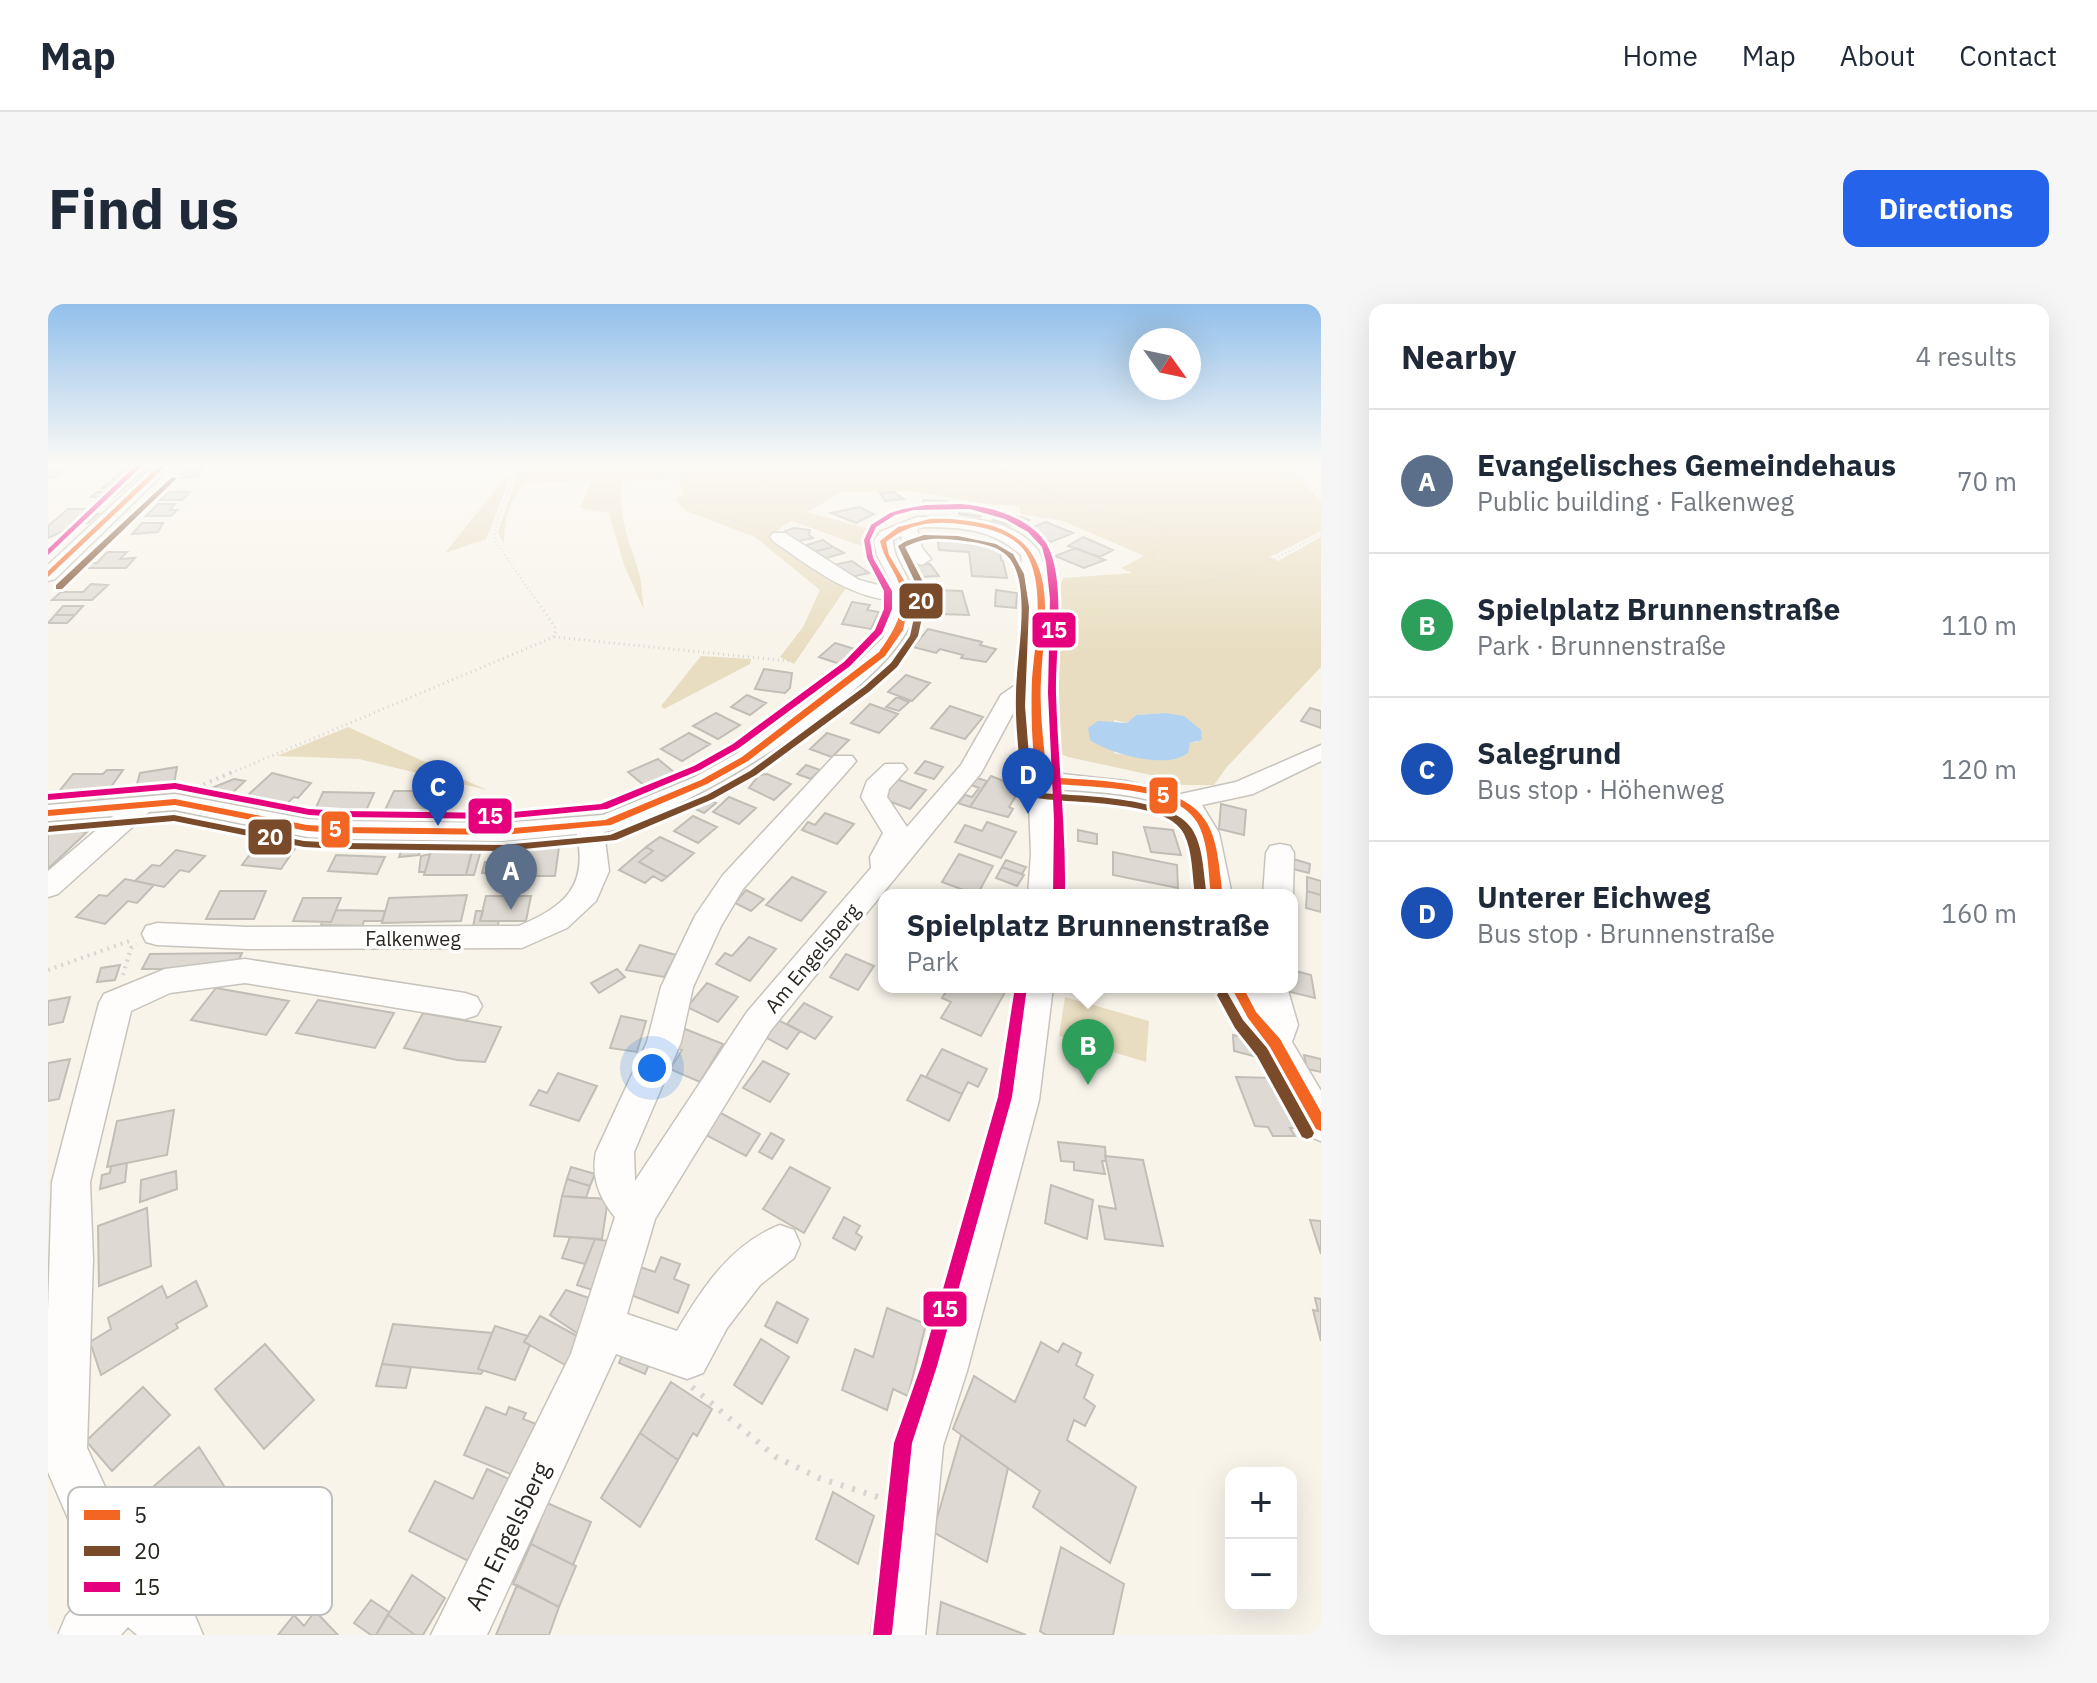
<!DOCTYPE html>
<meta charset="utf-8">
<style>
body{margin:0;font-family:"IBM Plex Sans",sans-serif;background:#f6f6f7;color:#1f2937}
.controls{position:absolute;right:24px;bottom:24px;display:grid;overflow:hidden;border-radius:16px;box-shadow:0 8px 32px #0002}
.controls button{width:72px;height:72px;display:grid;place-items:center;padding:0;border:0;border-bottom:2px solid #e0e1e3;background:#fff;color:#1f2937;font:40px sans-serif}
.compass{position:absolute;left:1081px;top:24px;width:72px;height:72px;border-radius:50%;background:#fff;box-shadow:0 8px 32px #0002;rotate:123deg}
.you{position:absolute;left:604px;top:764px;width:28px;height:28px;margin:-20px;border:6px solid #fff;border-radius:50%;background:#1a73e8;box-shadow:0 0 0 12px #1a73e833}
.badge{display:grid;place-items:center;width:52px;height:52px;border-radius:50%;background:#2563eb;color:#fff;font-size:26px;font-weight:700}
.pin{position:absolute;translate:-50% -66px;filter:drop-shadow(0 2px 4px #0008)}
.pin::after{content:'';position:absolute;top:42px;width:28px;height:24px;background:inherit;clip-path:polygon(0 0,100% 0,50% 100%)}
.popup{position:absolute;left:830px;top:585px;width:420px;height:104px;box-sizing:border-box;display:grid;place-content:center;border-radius:16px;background:#fff;filter:drop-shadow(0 2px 6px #0005);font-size:26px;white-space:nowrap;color:#747a83}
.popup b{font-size:30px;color:#1f2937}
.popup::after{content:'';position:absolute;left:50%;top:100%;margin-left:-16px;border:16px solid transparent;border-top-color:#fff}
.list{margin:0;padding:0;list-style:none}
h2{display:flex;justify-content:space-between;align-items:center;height:104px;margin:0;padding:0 32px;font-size:34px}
h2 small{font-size:26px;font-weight:400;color:#747a83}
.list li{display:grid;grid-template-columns:52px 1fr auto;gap:24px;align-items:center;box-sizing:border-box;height:144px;padding:0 32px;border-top:2px solid #e0e1e3}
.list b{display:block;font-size:30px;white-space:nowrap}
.list p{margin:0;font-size:26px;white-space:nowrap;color:#747a83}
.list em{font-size:26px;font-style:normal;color:#747a83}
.map{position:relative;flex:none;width:1273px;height:1331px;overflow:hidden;border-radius:16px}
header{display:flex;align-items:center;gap:48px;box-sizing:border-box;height:112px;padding:0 40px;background:#fff;border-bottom:2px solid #e0e1e3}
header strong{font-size:38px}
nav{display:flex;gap:44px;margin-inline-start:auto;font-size:28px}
.intro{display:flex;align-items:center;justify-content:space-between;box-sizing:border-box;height:192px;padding:0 48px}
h1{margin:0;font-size:56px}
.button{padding:20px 36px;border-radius:16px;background:#2563eb;color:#fff;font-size:28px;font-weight:700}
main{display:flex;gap:48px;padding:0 48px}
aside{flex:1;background:#fff;border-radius:16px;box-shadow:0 8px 32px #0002}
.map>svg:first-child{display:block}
</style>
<header>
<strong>Map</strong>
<nav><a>Home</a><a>Map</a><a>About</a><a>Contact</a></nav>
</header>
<div class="intro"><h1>Find us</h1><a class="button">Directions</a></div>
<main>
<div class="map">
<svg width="1273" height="1331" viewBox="0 0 1273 1331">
<rect width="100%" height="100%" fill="#f8f4ea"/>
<!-- green -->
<path fill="#e8ddc0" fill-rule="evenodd" d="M472 162H1240L1273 197V227L1222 253 1230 257 1273 233V363L1178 464 1166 481H1124L1117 474 1020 453 1003 446 998 390 997 290 1012 282 1015 274 1084 269 1073 264 1096 252 1015 217 973 210 971 202 938 200 863 187 794 188 759 208 829 227 831 234 822 245 744 217 733 223 726 234 766 258 798 284 746 360 732 353 755 323 772 286 707 233 638 207 628 197V193L635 191 631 175 575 177C568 211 582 237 591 269 594 280 594 294 596 306L576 261 561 209 532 204 544 176 476 180C460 199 456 216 456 240L450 229ZM1117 409 1150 438 1142 439 1134 453 1093 454 1066 449V416L1079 419 1088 411Z
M463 171 438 235 397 249 456 175Z
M653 352 703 355 702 360 616 405 613 402Z
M300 423 439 486 311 455 229 452Z
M1017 693 1101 717 1098 758 1011 732Z"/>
<!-- water -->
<path fill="#b1d2f0" d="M1117 409 1136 412 1153 426 1154 436 1142 439 1140 449C1118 466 1063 450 1042 436L1040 424 1050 417 1079 419 1088 411Z"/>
<!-- building -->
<path fill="#dedad3" stroke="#c1beb6" stroke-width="2" d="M22 162 6 173H0L2 162Z
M86 162 97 163 93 166H99L86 176H63L76 165Z
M140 163H154L150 167H154L150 172 124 175Z
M60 179H82L66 193H43L49 188H58L62 184H54Z
M120 188H142L134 196H112Z
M846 188 856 195 837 197 832 189Z
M875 196 898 197 899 206H876Z
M110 200H127L122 206H129L123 212H98Z
M912 202 934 204 932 213 911 210Z
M811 203 826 210 808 219 783 209Z
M20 205H48L43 210H50L40 219H32L0 234V222Z
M957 210 966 211 981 216 968 223 945 216Z
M998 218 1025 229 1003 238 977 226Z
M94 219H115L110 228 84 230Z
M746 224 762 226 761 231 765 234 751 237 734 232 737 227Z
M889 233 918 235 919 240 952 244 953 256 955 257 959 274 924 272 921 248 891 246Z
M1035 233 1065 246 1052 253 1020 242Z
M775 236 785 243 765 248 755 242Z
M785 243 796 249 775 255 765 248Z
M1028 244 1033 246 1057 256 1036 264 1007 252Z
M59 248H79L72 255 87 254 78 264H33L39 259H49Z
M804 257 821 269 803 273 786 261Z
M882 260 891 272 872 273 864 261Z
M43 280 60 281 44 296H4L13 288H35Z
M887 286 914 287 921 311 892 310Z
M948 286 969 289 968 304 947 302Z
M804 298 822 301 819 306 831 308 823 325 794 320Z
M15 302H35L27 311H7Z
M7 311H27L19 319H0Z
M880 325 934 338 932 341 948 345 938 358 913 354 915 351 892 345 888 349 865 343Z
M787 339 810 346 795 361 771 353Z
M716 365 744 369 742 384 737 389 707 385Z
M858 371 882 379 864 397 840 388Z
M699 391 718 399 702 411 683 403Z
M849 393 861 398 851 407 838 403Z
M822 400 850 410 831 429 803 419Z
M902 402 935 413 917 435 883 424Z
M1262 404 1273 407V424L1253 417Z
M668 409 692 421 670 435 645 422Z
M641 429 662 440 634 457 613 445Z
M779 429 801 436 784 453 762 445Z
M610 455 627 469 597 482 580 468Z
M877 457 895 463 886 475 867 469Z
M758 461 772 466 763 475 749 470Z
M129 463 126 480 87 488 92 469Z
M59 466H75L55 494 5 495 25 470H55Z
M224 469 263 479 250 494 246 493 238 500 199 492Z
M719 470 743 480 726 496 701 484 711 471Z
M943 472 973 484 961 503 965 505 960 513 922 503Z
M846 474 878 486 862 505 830 493Z
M929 474 939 477 922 503 910 499 917 491 924 493 931 484 923 481Z
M186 475 197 477 180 493 159 488 161 485Z
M371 484H393L384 508 337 506 346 487H369Z
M275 488 326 489 317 509H297L267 506Z
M653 492 668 499 656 509 639 501Z
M681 493 708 504 691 520 665 508Z
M1173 500 1198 506 1196 531 1171 525Z
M777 509 806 520 789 540 754 526 760 518 767 521Z
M645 512 669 523 650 539 626 527Z
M939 518 968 528 953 554 907 538 917 521 934 527Z
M8 523 39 528 0 565V530Z
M1096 523 1125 526 1133 551 1103 548Z
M1030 526 1049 530V540L1030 537Z
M612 533 646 549 619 573 591 558 605 547 598 543Z
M211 538H227L250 540 233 565 194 561Z
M356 538H375L371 551 351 553Z
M459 541 511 543 507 572H471V568L453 569Z
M449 543H458L453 569H434L437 558H446Z
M598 543 605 547 591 558 619 573 614 577 605 572 597 579 571 566Z
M128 546 157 552 141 568 132 566 116 583 87 577 104 561 112 562Z
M424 546H433L426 571H418Z
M383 547 424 548 418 571H376Z
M1065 548 1129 561 1130 584 1065 571Z
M382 550 377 568H371L373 552Z
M911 550 945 562 929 591 894 578Z
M288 551 337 553 329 570 280 567Z
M1242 554 1262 560 1261 569 1241 564Z
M958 556 978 563 974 570 954 563Z
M954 563 976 571 969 582 948 574Z
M744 573 778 588 753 617 718 601Z
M1259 573 1273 577V591L1259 587Z
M77 575 106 581 89 599 80 597 57 620 28 613 51 591 59 592Z
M698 586 716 595 703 607 687 599Z
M172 587H218L206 615H158Z
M1259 587 1273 591V608L1258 604Z
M419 591 413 617 334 619 341 594Z
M438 592H483L478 617H432Z
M255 594H293L283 618 245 617Z
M288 606 337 607 334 617H316L314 622 273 621 274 618H283Z
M428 607H435L432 617H451L449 623H425Z
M701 633 728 645 702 677 668 660 677 649 684 652Z
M592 641 628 651 616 673 578 666Z
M194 649 187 665H94L102 650Z
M798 650 826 662 810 686 782 673Z
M72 661 67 676 49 678 53 664Z
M569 665 577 673 551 689 543 679Z
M1244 666 1263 671 1267 694 1230 685V683H1244Z
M659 679 690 693 670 718 639 703Z
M901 683H944L957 688 933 732 893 714 903 698 894 694Z
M168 684 241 697 218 731 143 716Z
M22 693 15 718 0 721V697Z
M270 696 346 709 327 744 248 729Z
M756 699 784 713 767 735 739 720Z
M375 709 453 723 437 758 409 756 356 744Z
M573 712 598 717 589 748 562 744Z
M730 716 752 727 739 745 717 733Z
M637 725 675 740 652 778 622 765 634 746 625 743Z
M1185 731 1207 736 1209 753 1186 747Z
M894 745 939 765 930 783 920 778 914 790 878 773Z
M1256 751 1273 755V768L1259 765Z
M22 755 11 795 0 797V759Z
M715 757 741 770 722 798 695 784Z
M510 769 549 782 531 817 482 801 491 786 499 789Z
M873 771 914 790 901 817 859 796Z
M1188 773 1227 774 1253 824H1242L1247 832H1225L1220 823 1207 822Z
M126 806 119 851 59 863 69 817Z
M669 807 712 830 698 852 654 829Z
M723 829 736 836 724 855 711 848Z
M1010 838 1057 843 1058 857H1054L1057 870 1026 866V858L1013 857Z
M1057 852 1095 856 1115 942 1057 935 1051 902 1068 905Z
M79 859 77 878 52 885 54 871 62 869 63 862Z
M523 863 547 870 542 882 519 875Z
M742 863 782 884 756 929 715 905Z
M128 867 129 885 92 898 93 876Z
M519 875 542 882 538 894 514 892Z
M1003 881 1045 896 1039 935 997 919Z
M514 892 560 895 554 935 506 932Z
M99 904 103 962 51 982 50 922Z
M796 913 812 922 808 929 814 933 807 946 785 934Z
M1262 916 1273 917V950Z
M522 933 547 935 537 960 514 954Z
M547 935 572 939 554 989 529 981Z
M613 953 632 960 626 975 641 981 630 1009 580 990 592 963 607 968Z
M148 977 159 1002 128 1020 130 1024 53 1071 42 1038 63 1025 60 1014 114 982 119 994Z
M518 986 550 997 529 1029 502 1011Z
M1267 994 1273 995V1037L1265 1006 1270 1007Z
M729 998 760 1015 749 1039 717 1022Z
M839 1004 878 1020 860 1092 845 1085 839 1106 794 1086 807 1045 825 1053Z
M492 1012 544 1040 528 1067 476 1038Z
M345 1020 444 1029 430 1065 435 1067 433 1070 334 1060Z
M447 1022 480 1032 476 1038 482 1041 467 1076 430 1065Z
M713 1035 741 1053 714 1100 686 1081Z
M993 1038 1010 1048 1015 1039 1033 1049 1028 1061 1045 1071 1036 1094 1047 1102 1037 1122 1026 1116 1019 1136 1088 1183 1062 1259 985 1203 992 1187 905 1125 926 1072 967 1098Z
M217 1040 266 1096 216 1145 167 1085Z
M578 1042 604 1053 597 1070 571 1059Z
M334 1060 363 1063 358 1084 328 1082Z
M623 1078 664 1105 649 1132 645 1129 630 1156 592 1129Z
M95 1083 122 1111 64 1167 38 1137Z
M438 1103 458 1111 461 1103 478 1109 475 1115 496 1123 475 1175 416 1151Z
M592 1129 630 1156 592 1223 553 1194Z
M913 1131 960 1164 939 1258 885 1228Z
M151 1143 180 1188 95 1264 68 1215Z
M439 1165 465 1177 426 1260 361 1227 387 1177 425 1195Z
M785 1188 826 1212 810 1260 768 1235Z
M499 1199 543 1218 525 1261 483 1240Z
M483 1240 528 1262 511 1303 465 1280Z
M1013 1243 1076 1280 1065 1331H998L992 1327Z
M364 1271 397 1294 375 1331H367L340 1311Z
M469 1281 511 1303 501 1331H448Z
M323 1296 341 1308 328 1331H323L306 1319Z
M893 1298 978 1331H889Z
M267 1307 290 1331H230L246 1311 256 1322Z
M340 1311 367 1331H328Z"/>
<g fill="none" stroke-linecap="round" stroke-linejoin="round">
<!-- minor casing -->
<g stroke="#c6c4bc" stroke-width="3">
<path id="minor" d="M106 162H123L7 275 0 277V261Z
M869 213C909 213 961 211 989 245 1006 267 998 360 1000 390 1001 417 1003 443 1005 469L1077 477 1133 490 1188 478 1273 441V457L1205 490 1154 501 1171 529 1184 591H1154C1151 569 1152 535 1139 517 1119 488 1039 488 1006 485L1011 550 1010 591H980L983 550 977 396 970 400 933 469 723 726 607 915 579 1010 629 1027C654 984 684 939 732 921L746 926 752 940 746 954 712 981 679 1024 655 1069 639 1075 568 1050 439 1331H383L523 1050 567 913C551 894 543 873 548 848L599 738 613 683 647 612 675 571 786 452H804L808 457 804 462 695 585 673 622 645 683 633 738 586 848 587 877 699 708 823 564 822 553 835 529 813 493 819 477 837 460H855L859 465 841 485 839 493 859 523 913 461 953 391 966 382 977 380 980 328 973 251C943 224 911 223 872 223L869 225 874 244 883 255 874 261C860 257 856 244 853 232L845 236C845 262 872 279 866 309 851 382 628 515 556 528L561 567 548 597 519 624 474 644 200 645 109 641 98 638 94 630 98 622 109 619 200 623 471 622C517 602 540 583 529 530L455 537 293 535 259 533 127 506 101 508 10 590 0 593V567L65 512 0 517V501L127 490 259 515 293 517 455 519 555 511 647 473 688 450 801 367 835 334 846 308V297C798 292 763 263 725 237L722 233 725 229H737L811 276 846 285 829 251 826 237 832 228Z
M1232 540 1242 542 1246 549 1245 591H1215L1218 549 1222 542Z
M197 655 417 689 429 693 434 702 429 711 417 715 197 679 122 689 83 707 42 878 45 955 39 1144 96 1267 147 1312 155 1331H89L80 1323 73 1331H10L18 1312 48 1279 0 1168V1006L4 878 51 699 56 690 117 665Z
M973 683H1005L991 796 919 1067 895 1142 877 1331H823L847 1142 873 1067 955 796Z
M1173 683H1205L1208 687 1207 683H1239L1250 721 1244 738 1273 787V837L1260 832 1215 749 1192 720Z"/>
</g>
<!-- path-far3 -->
<path stroke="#d6d5d2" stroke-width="2" stroke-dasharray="1 3" stroke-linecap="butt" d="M470 162 450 214 446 236 489 297
M946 162 1035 204 1110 221 1119 227 1106 250V258L1162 264 1178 273
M1244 162 1273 192
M629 175 628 187 641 204 715 225
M1007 280C1068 282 1131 289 1190 270 1219 261 1246 244 1273 230"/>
<!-- path-far2 -->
<path stroke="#d6d5d2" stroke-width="3" stroke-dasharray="1 4" stroke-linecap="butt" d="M506 333 741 357
M183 469 506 333 508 325 488 295"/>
<!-- path-far1 -->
<path stroke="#d6d5d2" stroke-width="4" stroke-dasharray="2 5" stroke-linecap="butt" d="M149 483 187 467
M0 666 84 636
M75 671 83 644 89 640"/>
<!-- path -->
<path stroke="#d6d5d2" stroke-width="6" stroke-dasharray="3 9" stroke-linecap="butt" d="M644 1083 728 1153 771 1174 830 1193"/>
<!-- minor -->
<use href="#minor" fill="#fefdfc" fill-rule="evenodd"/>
<!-- bus-1 casing -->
<g stroke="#fff" stroke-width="6">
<path id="bus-1" d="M111 162H118L0 273V267Z
M882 215C901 214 919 216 937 220 1015 239 996 314 993 375 991 408 996 441 999 473 1043 477 1135 475 1159 519 1171 540 1171 567 1175 591H1163C1160 567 1161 539 1149 518 1125 478 1032 485 991 478 983 454 983 401 984 375 987 338 998 282 978 249 966 230 940 224 919 221 889 216 862 218 838 238L841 251 860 283 861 299 855 326 837 352 700 457 659 480 563 521 455 531 293 529 259 527 127 501 0 512V506L127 495 259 521 293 523 455 525 557 516 653 476 694 453 831 348C844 330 859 307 852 283 848 267 836 256 832 237L850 223Z
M1183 683H1195L1208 708 1232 735 1273 808V827L1268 825 1222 743 1200 714Z"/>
</g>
<!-- bus-2 casing -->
<g stroke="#fff" stroke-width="6">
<path id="bus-2" d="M124 173 129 174 14 285H8V281Z
M876 231 910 232 948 240 965 250 976 270 981 303 977 402 983 477 981 479H975L973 477C971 448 967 419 968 390 968 355 984 284 962 255 952 242 933 239 917 237 896 234 876 232 857 243L875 278 877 300 870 332 849 363 822 387 708 471 665 495 568 536 455 547 292 545 256 543 126 517 0 528 1 522 126 511 256 537 292 539 455 541 562 531 659 491 702 467 816 383 843 359 862 332 869 300 867 278 850 242 858 237Z
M992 489C1028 492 1124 492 1144 525 1156 544 1155 570 1159 591H1147C1144 571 1145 548 1136 530 1120 495 1022 500 989 494V490Z
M1175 686 1179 688 1195 716 1219 744 1264 825 1266 829 1264 833 1259 835 1254 833 1209 752 1187 724 1169 691 1171 688Z"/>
</g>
<!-- bus-3 casing -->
<g stroke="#fff" stroke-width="6">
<path id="bus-3" d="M87 162H94L0 251V245Z
M912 200C941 202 981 213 998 239 1019 274 1007 349 1008 390 1010 457 1018 524 1017 591H1005L1006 516 1000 389 1002 295 998 258 994 243 980 228 957 215 922 205 866 206 847 211 828 223 822 236 825 254 844 287V305L834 329 802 362 691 444 652 466 559 505 454 515 294 513 261 511 127 485 0 496V490L127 479 261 505 294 507 454 509 553 500 646 462 685 440 796 358 827 326 836 305V287L819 254 816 236 823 221 842 209 855 205 878 201Z
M967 683H979L964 793 889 1062 864 1139 844 1329 843 1331H825L846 1139 873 1062 950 793Z"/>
</g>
<!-- bus-1 -->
<use href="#bus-1" fill="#f26522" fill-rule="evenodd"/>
<!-- bus-2 -->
<use href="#bus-2" fill="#7a4b2a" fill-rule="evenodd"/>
<!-- bus-3 -->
<use href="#bus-3" fill="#e5007d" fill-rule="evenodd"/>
</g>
<!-- sky -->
<linearGradient id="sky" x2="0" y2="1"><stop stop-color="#92c0eb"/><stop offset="0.46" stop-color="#fcfaf6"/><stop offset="1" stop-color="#fcfaf6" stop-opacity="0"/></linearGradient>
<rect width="1273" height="349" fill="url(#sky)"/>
<g text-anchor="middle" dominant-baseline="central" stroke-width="7" stroke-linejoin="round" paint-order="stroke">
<!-- street labels -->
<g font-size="20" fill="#28261f" stroke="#fff">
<text x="365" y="634">Falkenweg</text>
<text transform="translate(764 654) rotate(-50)">Am Engelsberg</text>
</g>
<!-- near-street labels -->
<g font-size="24" fill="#28261f" stroke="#fff">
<text transform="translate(459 1232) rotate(-64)">Am Engelsberg</text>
</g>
</g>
<!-- legend -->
<rect x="20" y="1183" width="264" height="128" rx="12" fill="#fff" stroke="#bebebc" stroke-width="2"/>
<rect x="36" y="1206" width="36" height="10" fill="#f26522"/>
<rect x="36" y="1242" width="36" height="10" fill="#7a4b2a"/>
<rect x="36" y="1278" width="36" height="10" fill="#e5007d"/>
<g font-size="22" fill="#28261f">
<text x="86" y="1219">5</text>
<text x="86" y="1255">20</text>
<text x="86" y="1291">15</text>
</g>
<g stroke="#fff" stroke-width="3">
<rect x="850" y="278" width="46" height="38" rx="8" fill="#7a4b2a"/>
<rect x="983" y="307" width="46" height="38" rx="8" fill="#e5007d"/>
<rect x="1100" y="472" width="31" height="39" rx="8" fill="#f26522"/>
<rect x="419" y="493" width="46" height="38" rx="8" fill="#e5007d"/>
<rect x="272" y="506" width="31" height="39" rx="8" fill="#f26522"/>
<rect x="199" y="514" width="46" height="38" rx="8" fill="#7a4b2a"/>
<rect x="874" y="986" width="46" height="38" rx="8" fill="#e5007d"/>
</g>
<g font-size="22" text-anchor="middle" font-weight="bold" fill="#fff">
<text x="873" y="305">20</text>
<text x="1006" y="334">15</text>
<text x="1115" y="499">5</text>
<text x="442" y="520">15</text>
<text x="287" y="533">5</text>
<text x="222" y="541">20</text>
<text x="897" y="1013">15</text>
</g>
</svg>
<div class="controls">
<button>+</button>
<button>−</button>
</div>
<svg class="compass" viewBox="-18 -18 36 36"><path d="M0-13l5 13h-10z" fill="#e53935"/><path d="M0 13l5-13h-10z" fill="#747a83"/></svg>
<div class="you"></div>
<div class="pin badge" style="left:463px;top:606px;background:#5c6f8a">A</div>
<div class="pin badge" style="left:1040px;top:781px;background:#2e9e5b">B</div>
<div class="popup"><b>Spielplatz Brunnenstraße</b>Park</div>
<div class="pin badge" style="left:390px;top:522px;background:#1a4fb4">C</div>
<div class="pin badge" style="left:980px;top:510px;background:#1a4fb4">D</div>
</div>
<aside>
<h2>Nearby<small>4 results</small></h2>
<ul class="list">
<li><span class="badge" style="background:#5c6f8a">A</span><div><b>Evangelisches Gemeindehaus</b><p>Public building · Falkenweg</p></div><em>70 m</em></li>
<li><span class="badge" style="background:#2e9e5b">B</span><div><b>Spielplatz Brunnenstraße</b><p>Park · Brunnenstraße</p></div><em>110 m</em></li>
<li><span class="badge" style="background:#1a4fb4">C</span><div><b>Salegrund</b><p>Bus stop · Höhenweg</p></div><em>120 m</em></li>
<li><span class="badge" style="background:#1a4fb4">D</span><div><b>Unterer Eichweg</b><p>Bus stop · Brunnenstraße</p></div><em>160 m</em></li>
</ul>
</aside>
</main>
